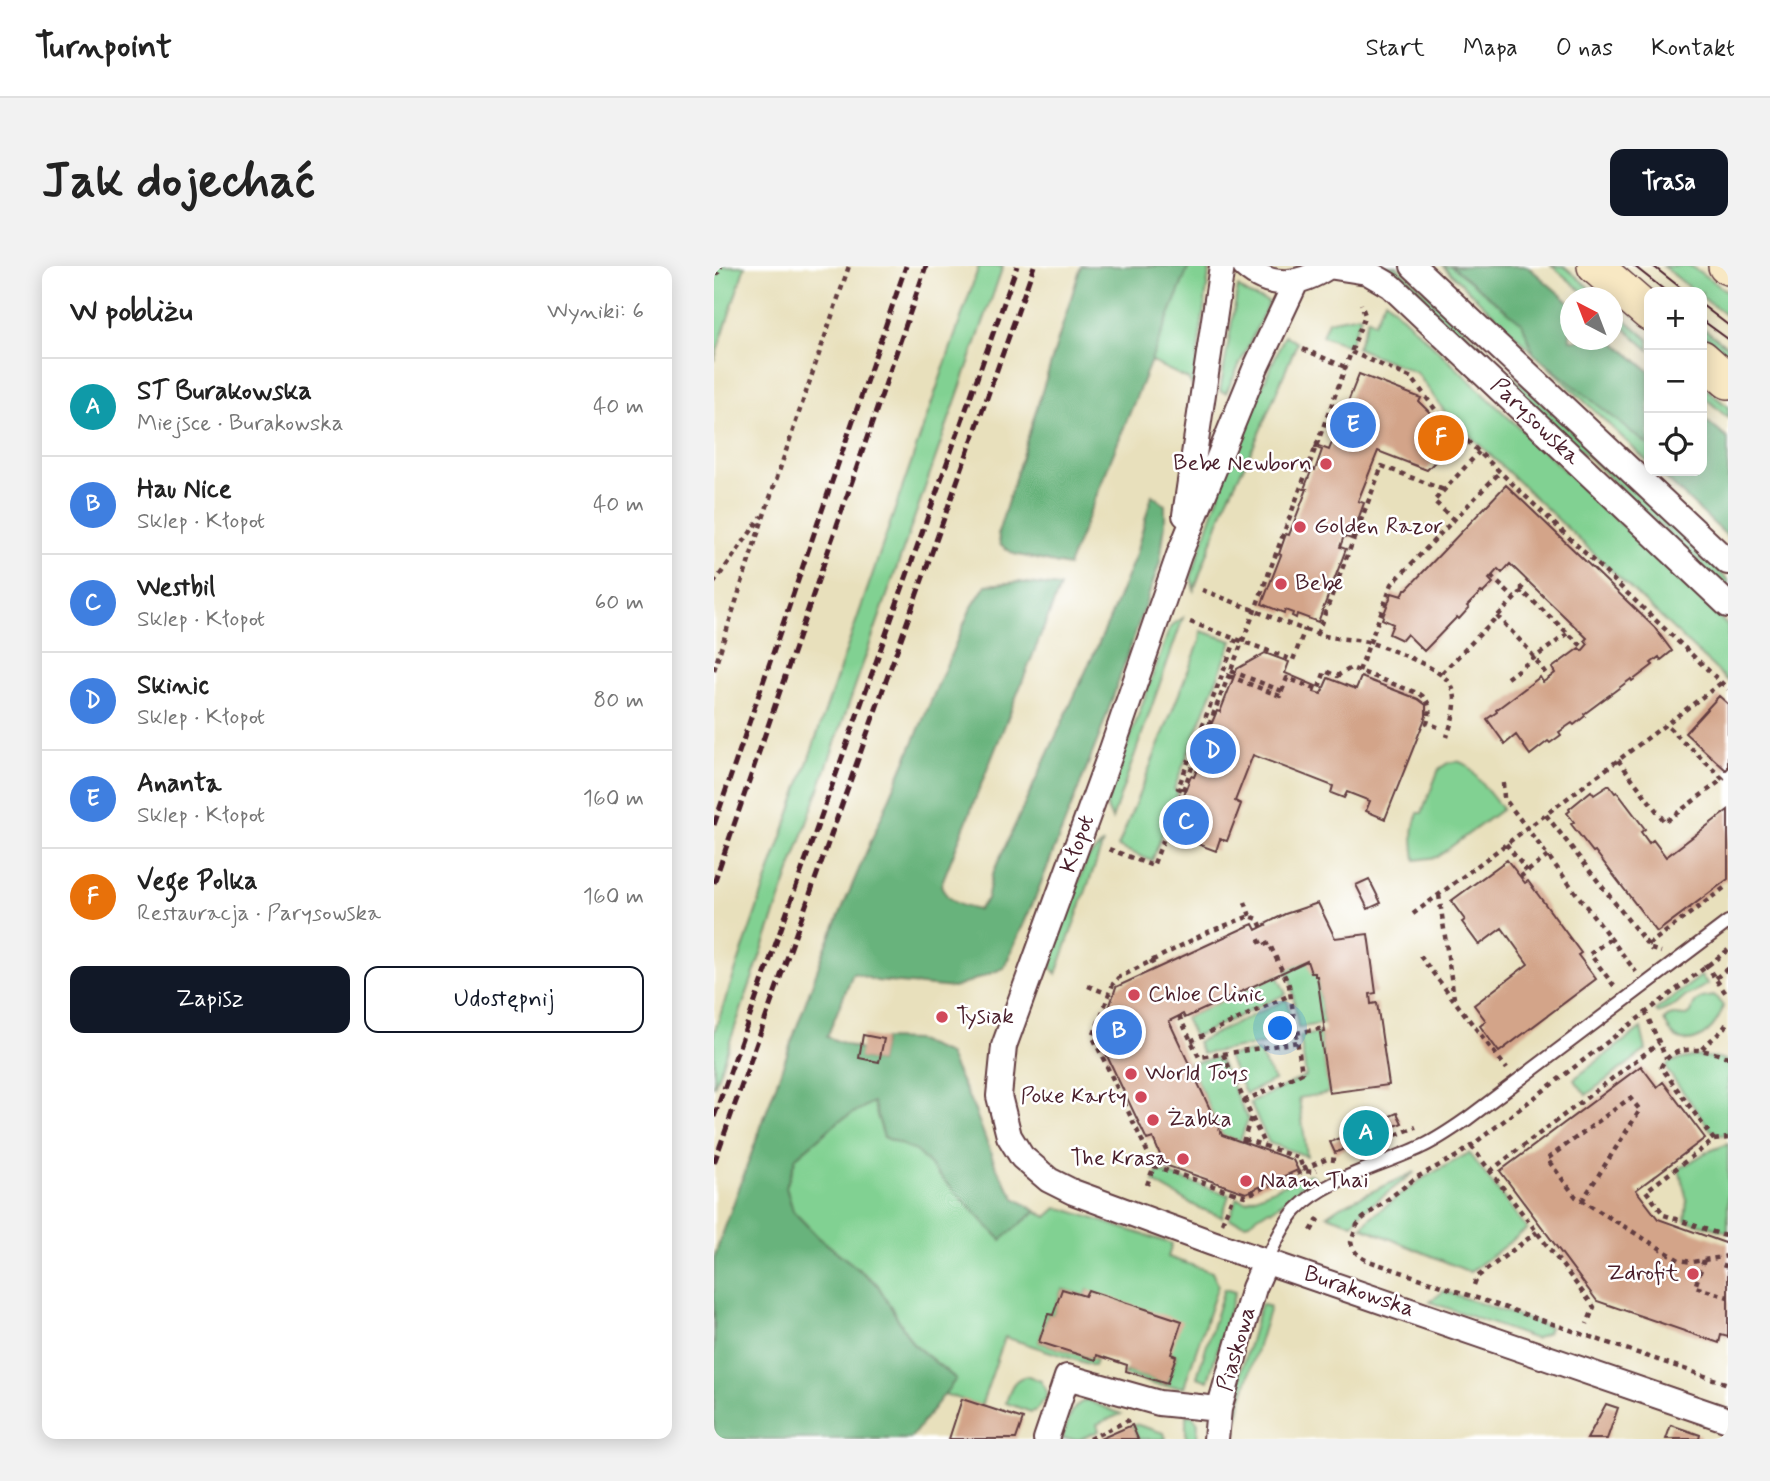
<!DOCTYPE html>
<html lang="pl">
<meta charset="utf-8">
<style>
body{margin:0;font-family:Mynerve,sans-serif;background:#f2f2f2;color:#222}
.controls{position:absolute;right:21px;top:21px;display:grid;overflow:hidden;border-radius:14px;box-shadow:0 4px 18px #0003}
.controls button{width:63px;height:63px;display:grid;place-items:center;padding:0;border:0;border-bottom:2px solid #e0e0e0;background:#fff;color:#222;font:35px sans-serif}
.compass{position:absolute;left:846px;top:21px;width:63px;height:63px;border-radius:50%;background:#fff;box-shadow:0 4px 18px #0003;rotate:318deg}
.you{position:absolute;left:567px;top:763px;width:24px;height:24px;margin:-18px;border:5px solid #fff;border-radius:50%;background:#1a73e8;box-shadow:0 0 0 10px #1a73e833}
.badge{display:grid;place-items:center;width:46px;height:46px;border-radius:50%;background:#111827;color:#fff;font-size:23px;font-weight:700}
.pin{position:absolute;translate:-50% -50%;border:4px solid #fff;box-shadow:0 2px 7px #0006}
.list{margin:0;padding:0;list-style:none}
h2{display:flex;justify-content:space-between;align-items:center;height:91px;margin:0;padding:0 28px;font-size:30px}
h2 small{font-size:23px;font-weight:400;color:#767676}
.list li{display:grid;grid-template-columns:46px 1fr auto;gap:21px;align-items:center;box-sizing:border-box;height:98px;padding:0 28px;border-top:2px solid #e0e0e0}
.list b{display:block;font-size:26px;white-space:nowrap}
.list p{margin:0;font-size:23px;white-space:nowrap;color:#767676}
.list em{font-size:23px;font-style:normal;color:#767676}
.actions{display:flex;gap:14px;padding:21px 28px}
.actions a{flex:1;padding:16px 0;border:2px solid #111827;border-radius:14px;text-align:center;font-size:24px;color:#111827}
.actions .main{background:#111827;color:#fff}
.icon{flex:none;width:38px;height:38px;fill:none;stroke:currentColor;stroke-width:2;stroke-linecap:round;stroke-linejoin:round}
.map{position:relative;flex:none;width:1014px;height:1173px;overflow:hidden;border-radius:14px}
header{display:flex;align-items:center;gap:42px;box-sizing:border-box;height:98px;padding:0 35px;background:#fff;border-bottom:2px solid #e0e0e0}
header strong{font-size:33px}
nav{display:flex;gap:38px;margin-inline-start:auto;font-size:24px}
.intro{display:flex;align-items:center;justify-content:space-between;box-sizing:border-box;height:168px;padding:0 42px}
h1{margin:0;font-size:49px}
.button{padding:18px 32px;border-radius:14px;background:#111827;color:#fff;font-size:24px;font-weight:700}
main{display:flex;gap:42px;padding:0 42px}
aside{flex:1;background:#fff;border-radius:14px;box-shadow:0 4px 18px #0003}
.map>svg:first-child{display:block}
</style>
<header>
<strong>Turnpoint</strong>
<nav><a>Start</a><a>Mapa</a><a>O nas</a><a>Kontakt</a></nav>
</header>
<div class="intro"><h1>Jak dojechać</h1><a class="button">Trasa</a></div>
<main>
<aside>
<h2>W pobliżu<small>Wyniki: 6</small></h2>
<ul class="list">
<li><span class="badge" style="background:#0f9aa8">A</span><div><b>ST Burakowska</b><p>Miejsce · Burakowska</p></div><em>40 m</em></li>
<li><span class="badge" style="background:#3f7fe0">B</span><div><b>Hau Nice</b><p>Sklep · Kłopot</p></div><em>40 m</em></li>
<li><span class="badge" style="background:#3f7fe0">C</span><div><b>Westbil</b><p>Sklep · Kłopot</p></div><em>60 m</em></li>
<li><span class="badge" style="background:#3f7fe0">D</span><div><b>Skinic</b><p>Sklep · Kłopot</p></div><em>80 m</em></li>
<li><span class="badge" style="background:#3f7fe0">E</span><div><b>Ananta</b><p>Sklep · Kłopot</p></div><em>160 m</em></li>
<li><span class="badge" style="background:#e8710a">F</span><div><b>Vege Polka</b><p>Restauracja · Parysowska</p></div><em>160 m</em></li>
</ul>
<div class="actions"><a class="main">Zapisz</a><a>Udostępnij</a></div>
</aside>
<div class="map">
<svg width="1014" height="1173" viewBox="0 0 1014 1173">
<rect width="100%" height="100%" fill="#fff"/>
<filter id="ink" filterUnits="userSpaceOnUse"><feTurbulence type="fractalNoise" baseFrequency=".0143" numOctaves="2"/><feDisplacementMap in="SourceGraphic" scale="14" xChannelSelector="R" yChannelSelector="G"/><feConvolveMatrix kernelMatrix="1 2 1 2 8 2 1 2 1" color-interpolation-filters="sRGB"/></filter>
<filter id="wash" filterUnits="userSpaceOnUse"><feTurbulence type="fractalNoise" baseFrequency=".00686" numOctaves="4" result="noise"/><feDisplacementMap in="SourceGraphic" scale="28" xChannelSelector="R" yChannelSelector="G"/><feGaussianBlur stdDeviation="1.57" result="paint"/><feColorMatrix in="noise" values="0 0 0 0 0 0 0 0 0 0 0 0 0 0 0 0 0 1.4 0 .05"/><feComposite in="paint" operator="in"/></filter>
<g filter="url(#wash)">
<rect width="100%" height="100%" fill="#e8e0bc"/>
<!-- green -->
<path fill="#81d192" stroke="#66785e" stroke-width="2" d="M0 0H31L0 95Z
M265 0H289L0 821V767Z
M475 0H496L479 121 474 113 436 95Z
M672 0H683L1014 314V324Z
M729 0H813L856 37V74H898L935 105V197Z
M838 0H850L886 31H875Z
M949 0H977L1014 26V51L988 31V26H981Z
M524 21 535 29 555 36 512 127 506 125Z
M671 34 1014 360V415L731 146 703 107 643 82 654 52 660 57Z
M898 42 935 74V84L899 52Z
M645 49 647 50 635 80 608 70 614 55Z
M988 61 1014 81V89L988 67Z
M571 69 583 77 540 179 513 234 480 324 477 311 521 181Z
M988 119 1014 141V152L988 129Z
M469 352 398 553 393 542V536L455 364 460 358Z
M487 365 518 375 460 523 464 526 438 595 404 581 486 375Z
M743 495 753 499 788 543 723 591 701 594C699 577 697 563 704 547H708L725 503 734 497Z
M389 577 342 708 338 703 337 693 373 593Z
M593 695 601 710H603L610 757 584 762 577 715 572 704Z
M563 709 572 728 480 771 471 752Z
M987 710 994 718 971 731 962 739 944 747 942 744Z
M1001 730 1009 740C1006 758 983 783 963 772 957 769 953 760 950 754 957 746 964 750 973 750 980 745 976 749 979 741 983 731 992 731 1001 730Z
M573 733 578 767 561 776 488 788 483 776Z
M927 762 932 784 872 829 860 813Z
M606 767 615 827 585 832 593 890 555 877 536 837 592 810 586 770Z
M544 785 560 814 532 828 513 790Z
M981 790 1004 792 1014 795V869H1007L997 864 953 804V799L956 796Z
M504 791 534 853 526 875 508 869 475 798Z
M159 836 170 871 202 884 287 974 322 945 333 951 343 942 350 943 458 978 454 991 498 1006 504 1019 470 1121 442 1119 410 1109 412 1105 453 1118 462 1090 457 1088 374 1024 371 1030 348 1023 339 1049 334 1048 325 1076 382 1094 380 1100 291 1071 267 1140 230 1128 242 1113 199 1078 163 1018 104 971 79 945 72 921 82 891 125 855Z
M1014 878V966L971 954 973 934 965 903 993 886Z
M755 887 813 963 756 1006 648 961 657 951 709 912Z
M444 905 515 929 508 951 485 942 440 916Z
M701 906 647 947 639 958 613 949 626 940Z
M595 908 600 910 602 913 585 921V924L558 944 555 943 532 958 515 953 523 932 532 935Z
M510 1023 521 1026 494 1115 483 1111Z
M730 1025 835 1061 833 1067 821 1073 716 1036Z
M547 1038 556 1041 528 1132 519 1173H512L513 1153Z
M314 1110 327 1115 333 1126 331 1135H328C326 1140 323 1145 317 1146L292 1137C296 1124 298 1112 314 1110Z
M373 1134 407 1148 383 1158 385 1165 366 1173H348C353 1159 356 1138 373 1134Z
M472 1149 479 1150 484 1157 483 1173H472Z
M421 1158 450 1167 452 1173H424L418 1159Z"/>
<!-- forest -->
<path fill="#68b37c" stroke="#596954" stroke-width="2" d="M367 0H475L354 300 300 288 286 278 284 267Z
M737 0H813L856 37V74H898L935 105V180L820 88 808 57Z
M988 151 1014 173V271L944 205H988Z
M438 229 451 239V258L446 296 386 468 321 632 290 702 240 722 163 715 139 707 113 771 147 784 146 792 165 796 170 773 201 774 234 788 261 845 282 901 301 932 322 945 287 974 202 885 170 871 159 836 125 855 82 891 72 921 79 945 104 971 163 1018 199 1078 242 1113 196 1173H0V992L110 685 256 344 272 319 305 316 346 321 227 619C234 637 246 640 264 644L273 633 278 609 394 357 421 291Z"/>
<g id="blocks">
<!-- building -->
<path fill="#d3a489" d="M645 108 707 132 705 136 743 173 713 204 664 185 644 235 650 237 637 273 630 270 626 281 632 283 604 356 583 348 582 352 578 350 579 347 571 344 570 347 548 338 567 289 565 288 572 268 575 269 593 223H590L598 203 601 204 608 184 601 181 602 179 615 184Z
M792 219 940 361 958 385 947 394 945 391 937 397 939 399 918 415 917 413 870 448 871 450 860 459 858 457 845 466 847 469 836 477 834 475 816 489 802 469 791 478 773 453 783 446 782 444 826 411 829 416 835 412 841 407 838 402 865 382 868 385 874 378 871 374 873 372 796 298 788 307 784 303 775 313 779 317 769 327 767 326 753 340 755 342 745 353 743 351 710 385 693 368 688 374 675 368 679 358 668 353 678 327 688 330 691 323H693Z
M551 387 575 396 571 407 602 420 600 426 607 428 614 412 642 423 647 411 704 433 712 439V450L671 553 652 545 656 535 633 526 630 532 617 527 619 520 539 489 521 535 527 538 513 575 506 573 502 585 457 568 470 535 468 534 477 510 480 511 496 470 493 468 503 445 506 446 523 403Z
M1005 430 1014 438V502L1012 504 971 467Z
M895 519 901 527 903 526 931 563 927 566 935 577 939 574 952 591 1014 544V613L943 666 881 585 879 586 857 558 860 556 853 547 856 545 855 543 877 525 880 529Z
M793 594 811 617 814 615 867 687 864 689 882 713 785 786 766 760 772 755 760 739 814 698 788 662 765 679 748 656 751 654 737 635Z
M655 613 667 637 654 643 642 619Z
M604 637 621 672 654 668 662 727 656 728 657 738 663 737 675 819 615 827 606 767 611 766 603 710H601V707H597L593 695 471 752 469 748 455 755 508 869 579 894 584 904 532 927 445 897 447 891 439 872 433 874 383 769 387 767 402 721 532 661 539 658 542 664 552 659 551 658 571 648Z
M149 769 170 773 165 796 145 792Z
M927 800 943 821 949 816 991 872 922 924 944 953 1014 978V1071L1007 1069 1005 1077 883 1035 786 905Z
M683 847 688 857 621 887 616 876Z
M348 1023 371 1030 374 1024 468 1055 457 1088 462 1090 453 1118 412 1105 413 1099 383 1089 382 1094 325 1076 334 1048 339 1049Z
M248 1133 309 1153 302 1173H235Z
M892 1138 904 1142 893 1173H873Z
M418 1159 424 1173H386L393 1170Z
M957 1159 986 1169 985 1173H952Z"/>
</g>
</g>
<g filter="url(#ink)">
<use href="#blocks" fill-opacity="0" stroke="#623c41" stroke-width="2"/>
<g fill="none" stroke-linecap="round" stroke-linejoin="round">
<!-- service casing -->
<g stroke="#623c41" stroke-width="16">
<path id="service" d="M552 995C561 978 569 958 582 944 611 913 669 899 707 881 723 874 738 863 753 853L1014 656"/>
</g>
<!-- minor casing -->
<g stroke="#623c41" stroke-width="28">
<path id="minor" d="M531 0C558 24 587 19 615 0
M614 0 653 6 677 20 1014 339
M699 0 1014 296
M582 16 541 103 465 289 396 489 290 780 285 830 295 870 308 891 335 914 359 926 498 977 1014 1154
M471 249 508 0
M332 1173 353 1111 445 1137 505 1143
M502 1173 505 1143 540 1022 552 995"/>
</g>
<!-- secondary casing -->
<g stroke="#623c41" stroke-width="38">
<path id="secondary" d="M881 0 935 47
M1012 0 1014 1
M988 92 1014 115"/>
</g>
<!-- path -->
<path stroke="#623c41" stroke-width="4.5" stroke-dasharray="5 5" stroke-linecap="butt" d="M0 8 4 7 7 0
M589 83 631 101
M637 86 698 112 723 146 1014 423
M740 254 720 235 765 186
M777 310 800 332
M0 317 48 250
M488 324C527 338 565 356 604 368 621 374 640 372 657 377 676 383 728 402 737 419 746 435 738 454 733 471
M808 325V321L814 315
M783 350 814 383 835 412
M476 356 579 394 591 363
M603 368 668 200 730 224
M0 404 43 270 135 0
M517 405 568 425
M645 405 678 318 786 206
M728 407 808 325 870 382
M515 410 566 430 573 412 604 424 611 405 623 410 637 402 706 428C717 436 717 445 713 457L724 461
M793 412 853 368
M904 494 951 556 1009 513 951 458
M789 517 790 532 922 706
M469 524 541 344 651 49 647 38
M832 549 937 683 947 686
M792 578 813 605
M395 583 439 600 469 524 464 522 522 373
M806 611 834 590
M725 629 740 732
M531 636 536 650
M699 648 1007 417
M896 673 876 688 900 720
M934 679 1014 619
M1014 684 745 889 703 911 648 953 643 959 637 976C639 985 644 990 652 994L1014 1118
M706 690 793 803
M437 694 442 703
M991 698 1013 729
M1002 712 1014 702
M374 720 395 728
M931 745 952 792
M465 750 485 791 509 788 551 880 585 892 590 905
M582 767 611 762
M477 775 576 729
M988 783C996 773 1008 768 1014 755
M509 788 584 776
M1014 791C991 784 960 775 947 801L1000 874 932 925 950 949 1014 971
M530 835 588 807 575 719 555 677 548 680 544 672
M530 873 551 880
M1000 874 1014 872
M529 876 537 851
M654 880 702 861
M757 880 880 1041 873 1058
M589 903 613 893 621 894
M776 905 945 777
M433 919 440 900
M520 927 440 900 379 771 399 718 404 712 494 666 536 650 544 653 548 662
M868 935 926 844 916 832 833 893 862 931 965 994 978 996 1014 990
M508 957 520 927 531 930 590 905 599 906 602 904
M597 965 606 950
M990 994 981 1021 1014 1031
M1010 1002 1014 990
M760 1019 763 1011 823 966
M375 1173 415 1154"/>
<!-- service -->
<use href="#service" stroke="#fff" stroke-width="12"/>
<!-- minor -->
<use href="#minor" stroke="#fff" stroke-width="24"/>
<!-- secondary -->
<use href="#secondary" stroke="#f8e8c3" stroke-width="35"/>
<!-- tram -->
<path stroke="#4a1f2b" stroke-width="2" d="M920 0 953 26
M939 0 972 26
M988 39 1014 59
M988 54 1014 73"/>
<!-- rail -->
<path stroke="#4a1f2b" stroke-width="5" stroke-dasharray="10 5" stroke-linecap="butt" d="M0 559 192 0
M0 617 212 0
M0 851 303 0
M0 897 320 0"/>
</g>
</g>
<!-- markers -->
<g fill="#d1495b" stroke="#fff" stroke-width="2.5">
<circle cx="612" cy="198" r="7"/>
<circle cx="586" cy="261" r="7"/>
<circle cx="567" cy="318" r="7"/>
<circle cx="420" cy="729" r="7"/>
<circle cx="228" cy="751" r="7"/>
<circle cx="417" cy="808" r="7"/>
<circle cx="427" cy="831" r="7"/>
<circle cx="439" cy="854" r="7"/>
<circle cx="469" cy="893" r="7"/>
<circle cx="532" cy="915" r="7"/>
<circle cx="979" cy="1008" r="7"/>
</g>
<g text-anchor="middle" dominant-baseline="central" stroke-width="5" stroke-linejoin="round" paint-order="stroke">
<!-- street labels -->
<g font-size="23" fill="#4a1f2b" stroke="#fff">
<text transform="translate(821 156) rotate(44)">Parysowska</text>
<text transform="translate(364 578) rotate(-70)">Kłopot</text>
<text transform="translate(645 1026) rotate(19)">Burakowska</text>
<text transform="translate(523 1083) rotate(-74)">Piaskowa</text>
</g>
<!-- poi labels -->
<g font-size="23" fill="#4a1f2b" stroke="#fff" text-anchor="start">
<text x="598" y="198" text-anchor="end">Bebe Newborn</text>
<text x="600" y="261">Golden Razor</text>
<text x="581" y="318">Bebe</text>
<text x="434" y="729">Chloe Clinic</text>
<text x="242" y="751">Tysiak</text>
<text x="431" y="808">World Toys</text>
<text x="413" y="831" text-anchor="end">Poke Karty</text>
<text x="453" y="854">Żabka</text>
<text x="455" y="893" text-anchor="end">The Krasa</text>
<text x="546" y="915">Naam Thai</text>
<text x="965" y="1008" text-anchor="end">Zdrofit</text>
</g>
</g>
</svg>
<div class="controls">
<button>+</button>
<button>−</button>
<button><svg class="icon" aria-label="locate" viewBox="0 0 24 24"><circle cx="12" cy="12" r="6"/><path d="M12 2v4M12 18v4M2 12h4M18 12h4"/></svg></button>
</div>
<svg class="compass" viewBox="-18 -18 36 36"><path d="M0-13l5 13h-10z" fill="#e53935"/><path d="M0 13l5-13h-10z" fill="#767676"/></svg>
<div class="you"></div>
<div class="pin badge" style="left:652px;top:867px;background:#0f9aa8">A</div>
<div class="pin badge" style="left:405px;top:766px;background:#3f7fe0">B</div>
<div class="pin badge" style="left:472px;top:556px;background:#3f7fe0">C</div>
<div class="pin badge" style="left:499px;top:485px;background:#3f7fe0">D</div>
<div class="pin badge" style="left:639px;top:159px;background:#3f7fe0">E</div>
<div class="pin badge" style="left:727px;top:172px;background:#e8710a">F</div>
</div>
</main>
